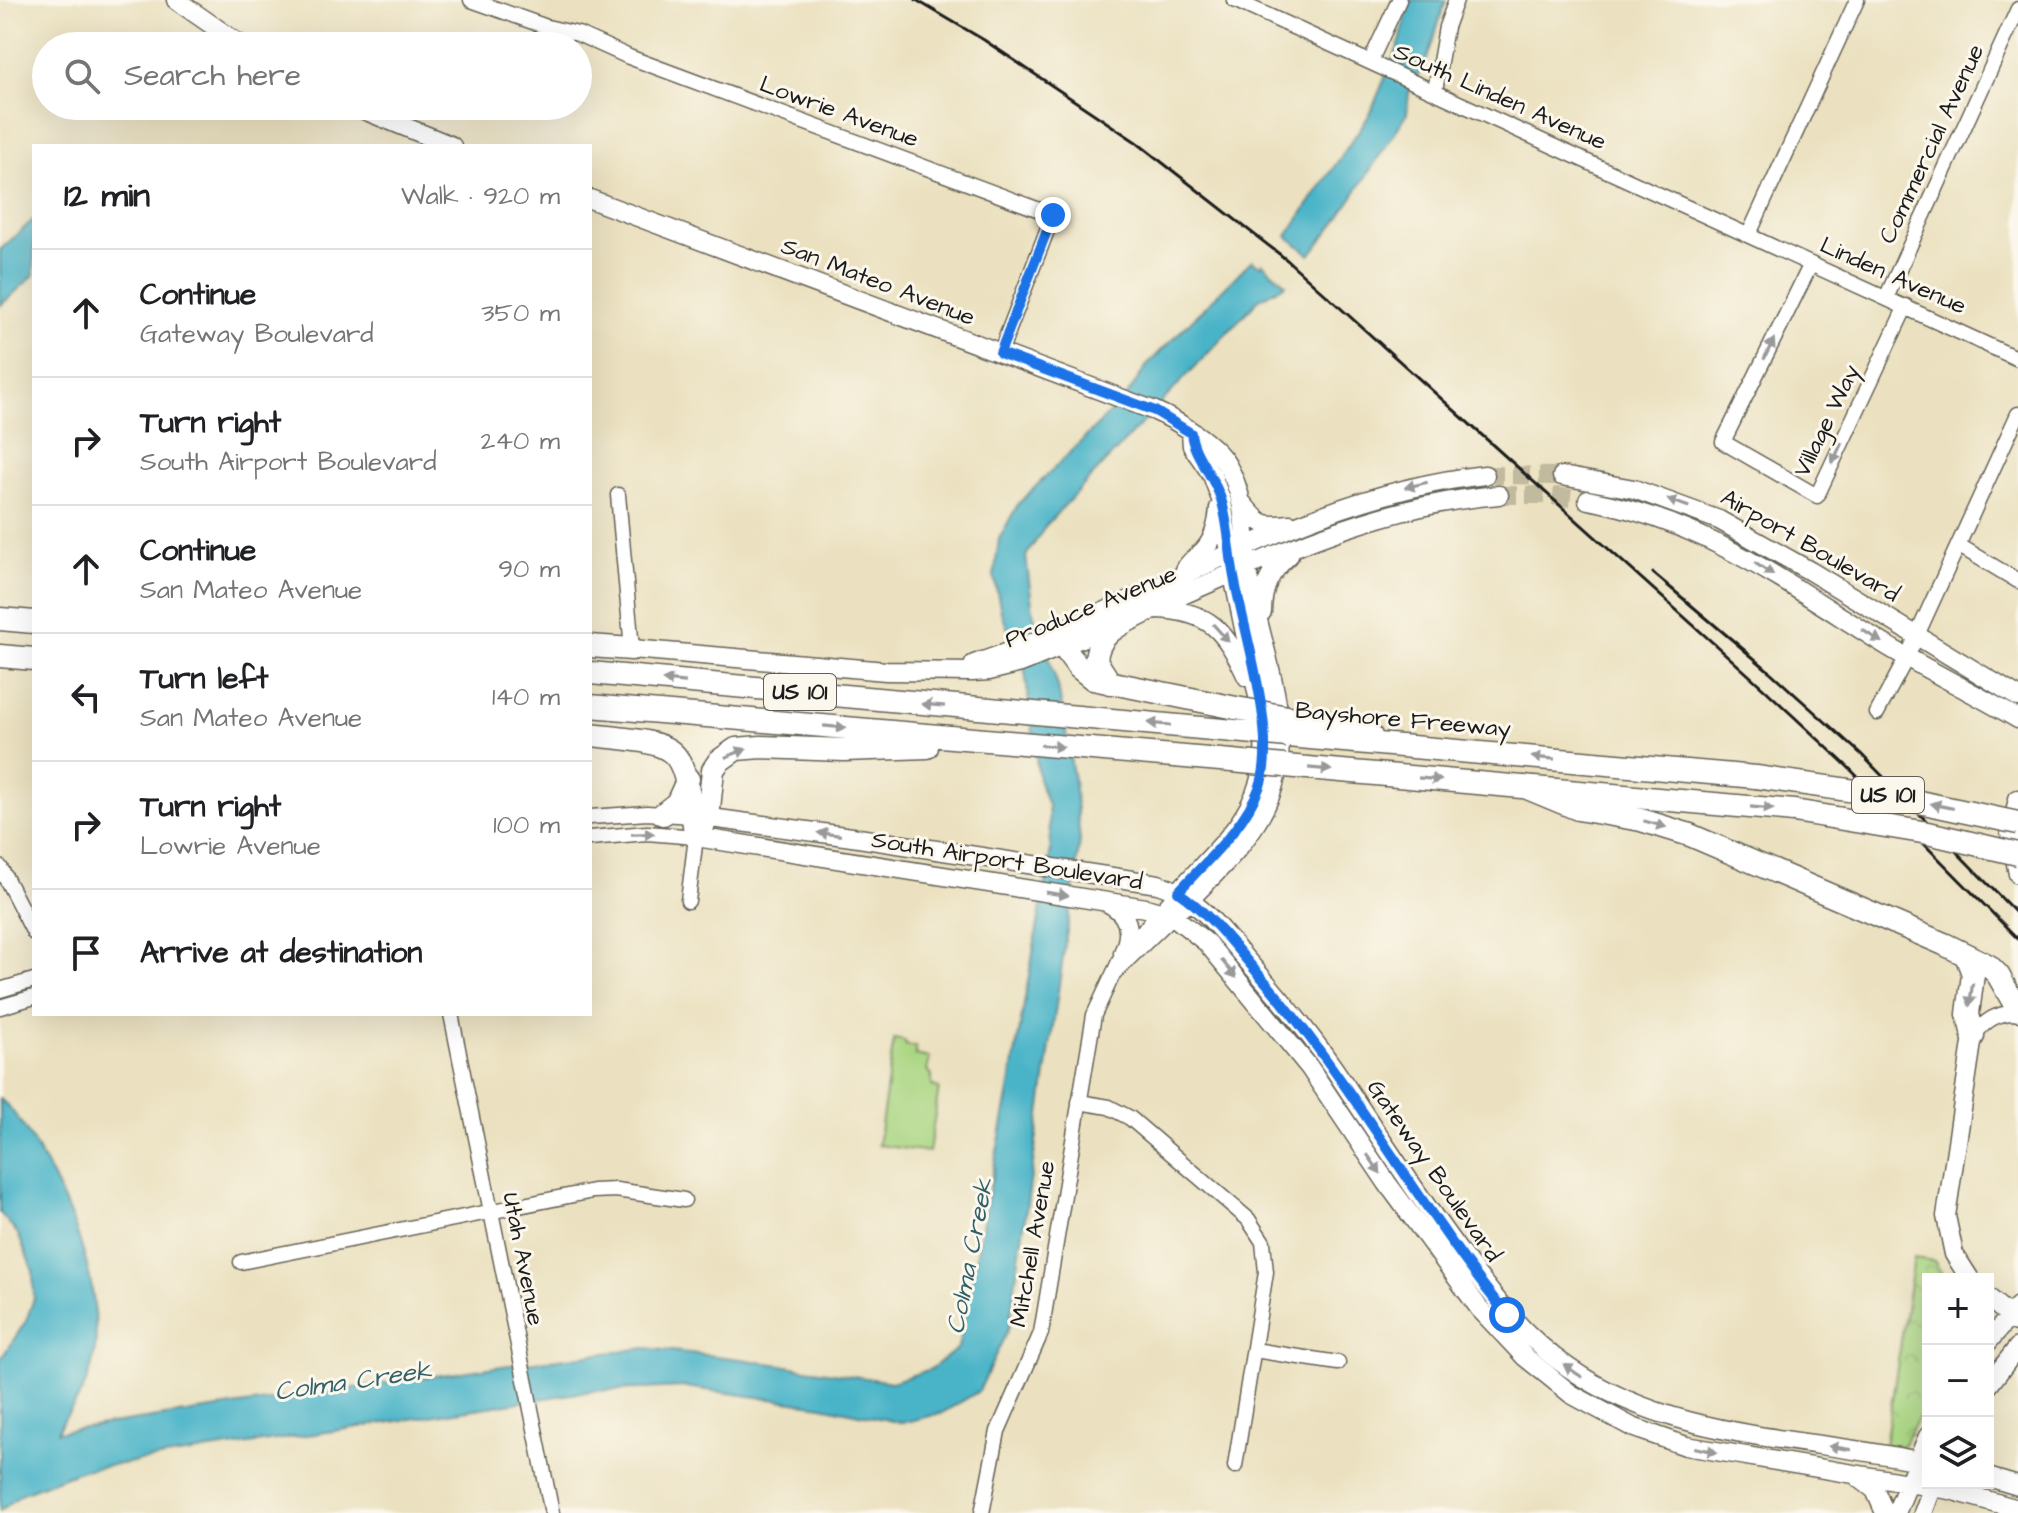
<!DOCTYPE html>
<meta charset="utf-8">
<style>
body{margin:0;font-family:"Architects Daughter",sans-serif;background:#f6f6f6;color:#202124}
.controls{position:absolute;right:24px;bottom:24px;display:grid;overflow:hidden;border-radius:0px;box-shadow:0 8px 32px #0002}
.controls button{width:72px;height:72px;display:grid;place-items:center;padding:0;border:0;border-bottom:2px solid #e0e0e0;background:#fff;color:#202124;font:40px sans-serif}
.stop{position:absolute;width:24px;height:24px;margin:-18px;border:6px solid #1a73e8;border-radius:50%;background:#fff}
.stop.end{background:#1a73e8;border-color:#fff;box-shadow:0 2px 8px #0008}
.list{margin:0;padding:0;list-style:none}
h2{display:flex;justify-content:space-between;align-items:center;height:104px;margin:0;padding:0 32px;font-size:34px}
h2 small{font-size:26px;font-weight:400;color:#757577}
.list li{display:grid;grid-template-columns:52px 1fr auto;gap:24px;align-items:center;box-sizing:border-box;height:128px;padding:0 32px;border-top:2px solid #e0e0e0}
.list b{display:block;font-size:30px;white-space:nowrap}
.list p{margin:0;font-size:26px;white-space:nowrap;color:#757577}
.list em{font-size:26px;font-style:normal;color:#757577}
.icon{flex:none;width:44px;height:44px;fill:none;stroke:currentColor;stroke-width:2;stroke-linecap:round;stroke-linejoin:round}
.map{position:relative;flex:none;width:2018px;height:1513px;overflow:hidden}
.search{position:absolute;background:#fff;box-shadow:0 8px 32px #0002;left:32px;top:32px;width:560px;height:88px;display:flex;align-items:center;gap:20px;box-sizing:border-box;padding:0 28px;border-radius:44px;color:#757577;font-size:30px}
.panel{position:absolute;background:#fff;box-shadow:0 8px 32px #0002;left:32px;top:144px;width:560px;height:872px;border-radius:0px}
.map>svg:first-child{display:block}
</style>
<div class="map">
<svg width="2018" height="1513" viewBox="0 0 2018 1513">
<defs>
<pattern id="park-crowns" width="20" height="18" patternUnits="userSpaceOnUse" patternTransform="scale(2)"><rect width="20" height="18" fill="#aad682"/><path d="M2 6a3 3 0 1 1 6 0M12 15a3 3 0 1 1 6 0" fill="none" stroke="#92b770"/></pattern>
</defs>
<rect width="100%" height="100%" fill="#fbf7ec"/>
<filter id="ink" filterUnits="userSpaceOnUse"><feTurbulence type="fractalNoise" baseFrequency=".0125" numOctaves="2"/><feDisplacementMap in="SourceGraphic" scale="16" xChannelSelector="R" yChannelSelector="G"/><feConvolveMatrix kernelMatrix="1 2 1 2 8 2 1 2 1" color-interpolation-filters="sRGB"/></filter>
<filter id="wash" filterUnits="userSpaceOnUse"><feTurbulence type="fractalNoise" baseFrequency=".006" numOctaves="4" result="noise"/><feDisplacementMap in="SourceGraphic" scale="32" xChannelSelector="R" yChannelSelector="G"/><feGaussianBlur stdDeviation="1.8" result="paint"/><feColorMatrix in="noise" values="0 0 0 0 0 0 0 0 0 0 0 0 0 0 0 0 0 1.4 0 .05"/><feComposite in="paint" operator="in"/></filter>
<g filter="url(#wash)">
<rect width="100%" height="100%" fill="#ebe1c0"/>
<!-- green -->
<path fill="#aad682" stroke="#63794f" stroke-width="2" d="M894 1039 905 1041V1045L916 1047 915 1055 930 1058 927 1071 932 1075V1086L939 1088 929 1152 878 1145Z"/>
<!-- park -->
<path fill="url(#park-crowns)" stroke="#63794f" stroke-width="2" d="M1914 1258 1934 1261 1945 1279H1928V1401L1904 1444 1901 1447 1885 1445Z"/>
<!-- water -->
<path fill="#4ab4c8" stroke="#336872" stroke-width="2" d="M1410 0H1446L1426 62 1409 91 1407 114 1336 222 1310 255 1287 236 1370 114 1400 42Z
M34 219V275L0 306V250Z
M1252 260 1260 266 1262 263 1286 284 1258 300 1047 524 1026 556 1033 612 1058 686 1074 780 1080 841 1009 1327 979 1391 942 1413 902 1423 822 1406 685 1387 591 1391 82 1470 23 1493 0 1511V1360L26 1321 34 1298 33 1271 18 1234 0 1213V1099C28 1120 72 1213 82 1248 92 1279 98 1318 95 1351 92 1369 86 1386 76 1402 70 1412 61 1421 57 1432L502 1366 646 1348 741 1359 892 1382 931 1369 958 1348 1008 1096 1051 849 1048 806 1039 780 1025 671 1001 612 994 577 999 539 1018 504 1126 397 1148 364Z"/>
</g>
<g filter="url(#ink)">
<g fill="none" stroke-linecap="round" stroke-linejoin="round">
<!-- major-tunnel -->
<path stroke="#c2ba9f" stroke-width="18" stroke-dasharray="18 9" stroke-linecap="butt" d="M1485 475 1562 476
M1499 495H1544L1588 500"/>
<!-- minor casing -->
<g stroke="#646155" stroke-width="17">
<path id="minor" d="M471 0 547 27 578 34 629 57 1053 215 1000 353
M1234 0 2018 359
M1370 62 1399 0
M1435 91 1446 27 1456 0
M1749 234 1857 0
M1811 264 1723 442 1817 496 1906 306
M1886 298 2018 9
M618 495 632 649
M1958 545 2018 581
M1877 713 1907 657 2018 414
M590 817 647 813 693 816
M590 838 647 833 696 837 688 901
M0 867 34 933
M1115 972 1173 916
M0 990 34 980
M0 1007 34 997
M451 1014 552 1513
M1973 1036C1986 1020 1997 1012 2018 1013
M1079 1102 1109 1107 1130 1118 1248 1219 1263 1242 1266 1272 1235 1466
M241 1262 593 1191 616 1190 684 1200
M1254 1350 1338 1363
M982 1513 998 1431 1041 1333 1094 1015 1123 953 1178 892"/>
</g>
<!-- major casing -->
<g stroke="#646155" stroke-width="21">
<path id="major" d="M176 0 242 46
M354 106 452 146
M590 199 1155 411C1178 421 1215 444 1227 465 1249 502 1243 543 1250 584 1262 652 1294 719 1273 788 1258 835 1215 874 1181 908
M1562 476 1634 489 1719 520 1810 571 2018 697
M1588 500C1705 521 1790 586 1889 647 1931 672 1976 694 2018 719
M1243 504C1260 525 1263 527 1290 524
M1185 570C1189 561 1196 558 1203 551 1215 539 1218 523 1219 508
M1157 609C1211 611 1225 631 1247 677
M1262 612C1262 587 1270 572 1289 555
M1139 614C1255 564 1371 505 1499 495
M632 649 886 671 972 672 989 671 1021 663 1116 624
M974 664C1147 607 1301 495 1485 475
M2018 799 2010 833 2018 874
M696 816 852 837 1158 884C1195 895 1220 929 1244 957 1280 998 1315 1039 1345 1085 1382 1141 1418 1196 1458 1250 1491 1294 1523 1337 1569 1368 1675 1442 1807 1436 1928 1463
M696 837 1146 908 1173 916 1207 943 1309 1067 1387 1183 1479 1308 1525 1357 1571 1394 1632 1427 1686 1446 1950 1490 2018 1509
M1178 892C1228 836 1270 808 1264 726L1235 585 1222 502 1212 475 1192 446 1191 433
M1106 902C1129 913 1133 931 1123 953
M1970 1279 1954 1254 1946 1216 1973 1036
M1988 1297 2016 1322
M1988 1342 2018 1306
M1988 1386 2018 1347
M1858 1477 1875 1490 1885 1513
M1988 1477 2018 1486
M1896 1513 1928 1436
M1923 1513 1934 1483"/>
</g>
<!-- highway casing -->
<g stroke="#646155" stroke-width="25">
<path id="highway" d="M0 619 34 622
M1054 634 1078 667 1093 679 1236 708
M590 646 632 649
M0 656 34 659
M590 673 1234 731
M1110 683 1096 661C1097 630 1126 622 1151 609
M590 706 1232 761
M1288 717 1341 724 1371 736
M590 735C688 745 680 742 696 837
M1287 736 1756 777
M1285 766 1794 811
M1525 787 1578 809 1641 820 1690 835 1944 944 1989 966 1998 975 2018 1010
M663 814 677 803 688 779
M696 837 708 818 713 770 719 761 736 749 761 747 844 750 927 747
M1966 955 1973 974 1968 1014 1973 1036"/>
</g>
<!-- minor -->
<use href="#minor" stroke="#fff" stroke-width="14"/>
<!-- major -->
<use href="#major" stroke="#fff" stroke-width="18"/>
<!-- highway -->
<use href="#highway" stroke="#fff" stroke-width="22"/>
<!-- rail -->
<path stroke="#1c1c1c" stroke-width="3" d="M916 0 984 40 1136 142 1287 260 1761 686 1848 767 2018 939
M1653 573 1769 671 1861 754 2018 915"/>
<!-- highway-bridge casing -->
<g stroke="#646155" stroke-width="25" stroke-linecap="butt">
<path id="highway-bridge" d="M1236 708 1288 717
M1234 731 1287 736
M1232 761 1285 766
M1756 777 1891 796 2018 823
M1794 811 1928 833 2018 854"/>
</g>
<!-- highway-bridge -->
<use href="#highway-bridge" stroke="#fff" stroke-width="22"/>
</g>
<!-- one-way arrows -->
<defs><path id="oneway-solid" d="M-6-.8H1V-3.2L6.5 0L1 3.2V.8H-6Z" transform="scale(2)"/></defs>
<g fill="#999">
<use href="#oneway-solid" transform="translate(1769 349) rotate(-64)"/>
<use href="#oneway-solid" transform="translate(1837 453) rotate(115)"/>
<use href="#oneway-solid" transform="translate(1416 485) rotate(167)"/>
<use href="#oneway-solid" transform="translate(1678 503) rotate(-160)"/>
<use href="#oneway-solid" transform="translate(1764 569) rotate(33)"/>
<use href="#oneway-solid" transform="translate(1221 633) rotate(48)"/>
<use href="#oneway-solid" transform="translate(1872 636) rotate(32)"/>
<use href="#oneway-solid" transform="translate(674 681) rotate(-175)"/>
<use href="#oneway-solid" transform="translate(933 705) rotate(-175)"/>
<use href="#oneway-solid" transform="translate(1159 724) rotate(-175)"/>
<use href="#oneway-solid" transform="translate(835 727) rotate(5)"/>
<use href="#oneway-solid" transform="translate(1052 746) rotate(5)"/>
<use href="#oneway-solid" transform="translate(736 753) rotate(-22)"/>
<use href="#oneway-solid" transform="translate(1543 758) rotate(-175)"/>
<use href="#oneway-solid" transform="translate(1320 769) rotate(5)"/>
<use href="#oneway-solid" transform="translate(1430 779) rotate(5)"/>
<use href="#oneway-solid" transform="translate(1942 806) rotate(-168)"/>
<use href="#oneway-solid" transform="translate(1762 808) rotate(5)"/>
<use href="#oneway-solid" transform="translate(1655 824) rotate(16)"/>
<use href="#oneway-solid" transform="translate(643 834) rotate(-1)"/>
<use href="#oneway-solid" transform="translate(829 834) rotate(-173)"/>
<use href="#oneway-solid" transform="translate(1057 894) rotate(9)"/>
<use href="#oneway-solid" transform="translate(1229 969) rotate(50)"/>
<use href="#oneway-solid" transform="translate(1971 995) rotate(98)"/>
<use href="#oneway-solid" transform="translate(1374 1164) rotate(55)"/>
<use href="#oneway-solid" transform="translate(1573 1371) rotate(-146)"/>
<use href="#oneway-solid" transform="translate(1840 1448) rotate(-171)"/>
<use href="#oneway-solid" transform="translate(1706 1450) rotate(12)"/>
</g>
</g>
<g fill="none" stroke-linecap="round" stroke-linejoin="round" filter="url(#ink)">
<!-- route -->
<path stroke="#1a73e8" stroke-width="10" d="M1053 215 1000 353 1155 411 1191 433C1193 455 1214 476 1221 499 1229 524 1229 551 1234 577 1244 632 1278 735 1260 786 1244 828 1207 860 1178 892 1209 913 1231 942 1255 970 1350 1077 1416 1204 1507 1315"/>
</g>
<g text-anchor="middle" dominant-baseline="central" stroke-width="6" stroke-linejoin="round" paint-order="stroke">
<!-- shield labels -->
<g fill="#fbf7ec" stroke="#5f5e5a" stroke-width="2">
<rect x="764" y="674" width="72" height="36" rx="6"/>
<rect x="1852" y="777" width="72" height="36" rx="6"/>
</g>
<g font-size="22" font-weight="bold" fill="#1c1c1c">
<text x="800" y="692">US 101</text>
<text x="1888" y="795">US 101</text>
</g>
<!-- street labels -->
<g font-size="24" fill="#1c1c1c" stroke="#fbf7ec">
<text transform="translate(1500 97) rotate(24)">South Linden Avenue</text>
<text transform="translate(839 112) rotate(20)">Lowrie Avenue</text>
<text transform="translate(1932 144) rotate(-65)">Commercial Avenue</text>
<text transform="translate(1893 276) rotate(24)">Linden Avenue</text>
<text transform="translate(878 282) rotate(21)">San Mateo Avenue</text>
<text transform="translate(1827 421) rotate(-64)">Village Way</text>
<text transform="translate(1810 546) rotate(30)">Airport Boulevard</text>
<text transform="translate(1091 607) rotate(-22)">Produce Avenue</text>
<text transform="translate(1403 720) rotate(5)">Bayshore Freeway</text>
<text transform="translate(1007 861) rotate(9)">South Airport Boulevard</text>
<text transform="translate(1434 1171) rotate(55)">Gateway Boulevard</text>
<text transform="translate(1033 1244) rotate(-80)">Mitchell Avenue</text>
<text transform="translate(523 1259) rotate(79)">Utah Avenue</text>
</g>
<!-- water labels -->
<g font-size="26" font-style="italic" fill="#316069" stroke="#fbf7ec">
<text transform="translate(970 1256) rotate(-79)">Colma Creek</text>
<text transform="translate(353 1381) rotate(-8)">Colma Creek</text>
</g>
</g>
</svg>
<div class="controls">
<button>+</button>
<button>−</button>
<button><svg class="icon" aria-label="layers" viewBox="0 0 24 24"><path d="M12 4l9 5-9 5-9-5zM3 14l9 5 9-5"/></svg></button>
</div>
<div class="stop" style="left:1507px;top:1315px"></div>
<div class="stop end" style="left:1053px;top:215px"></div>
<div class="search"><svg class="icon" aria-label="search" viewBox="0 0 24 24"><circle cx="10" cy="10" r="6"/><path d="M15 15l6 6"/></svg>Search here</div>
<section class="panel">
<h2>12 min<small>Walk · 920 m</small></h2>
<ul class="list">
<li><svg class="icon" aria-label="ahead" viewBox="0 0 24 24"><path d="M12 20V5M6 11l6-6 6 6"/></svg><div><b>Continue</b><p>Gateway Boulevard</p></div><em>350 m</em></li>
<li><svg class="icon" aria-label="right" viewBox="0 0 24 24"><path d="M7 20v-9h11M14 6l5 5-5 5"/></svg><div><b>Turn right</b><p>South Airport Boulevard</p></div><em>240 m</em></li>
<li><svg class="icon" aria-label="ahead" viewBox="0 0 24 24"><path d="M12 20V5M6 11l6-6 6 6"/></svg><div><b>Continue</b><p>San Mateo Avenue</p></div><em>90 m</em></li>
<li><svg class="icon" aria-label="left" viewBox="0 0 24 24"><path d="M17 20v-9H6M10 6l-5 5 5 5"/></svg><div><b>Turn left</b><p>San Mateo Avenue</p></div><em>140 m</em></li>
<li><svg class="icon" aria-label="right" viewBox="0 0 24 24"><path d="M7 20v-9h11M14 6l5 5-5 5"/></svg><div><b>Turn right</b><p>Lowrie Avenue</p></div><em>100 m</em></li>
<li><svg class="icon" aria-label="arrive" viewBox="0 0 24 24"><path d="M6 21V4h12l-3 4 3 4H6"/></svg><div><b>Arrive at destination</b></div></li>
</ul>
</section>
</div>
